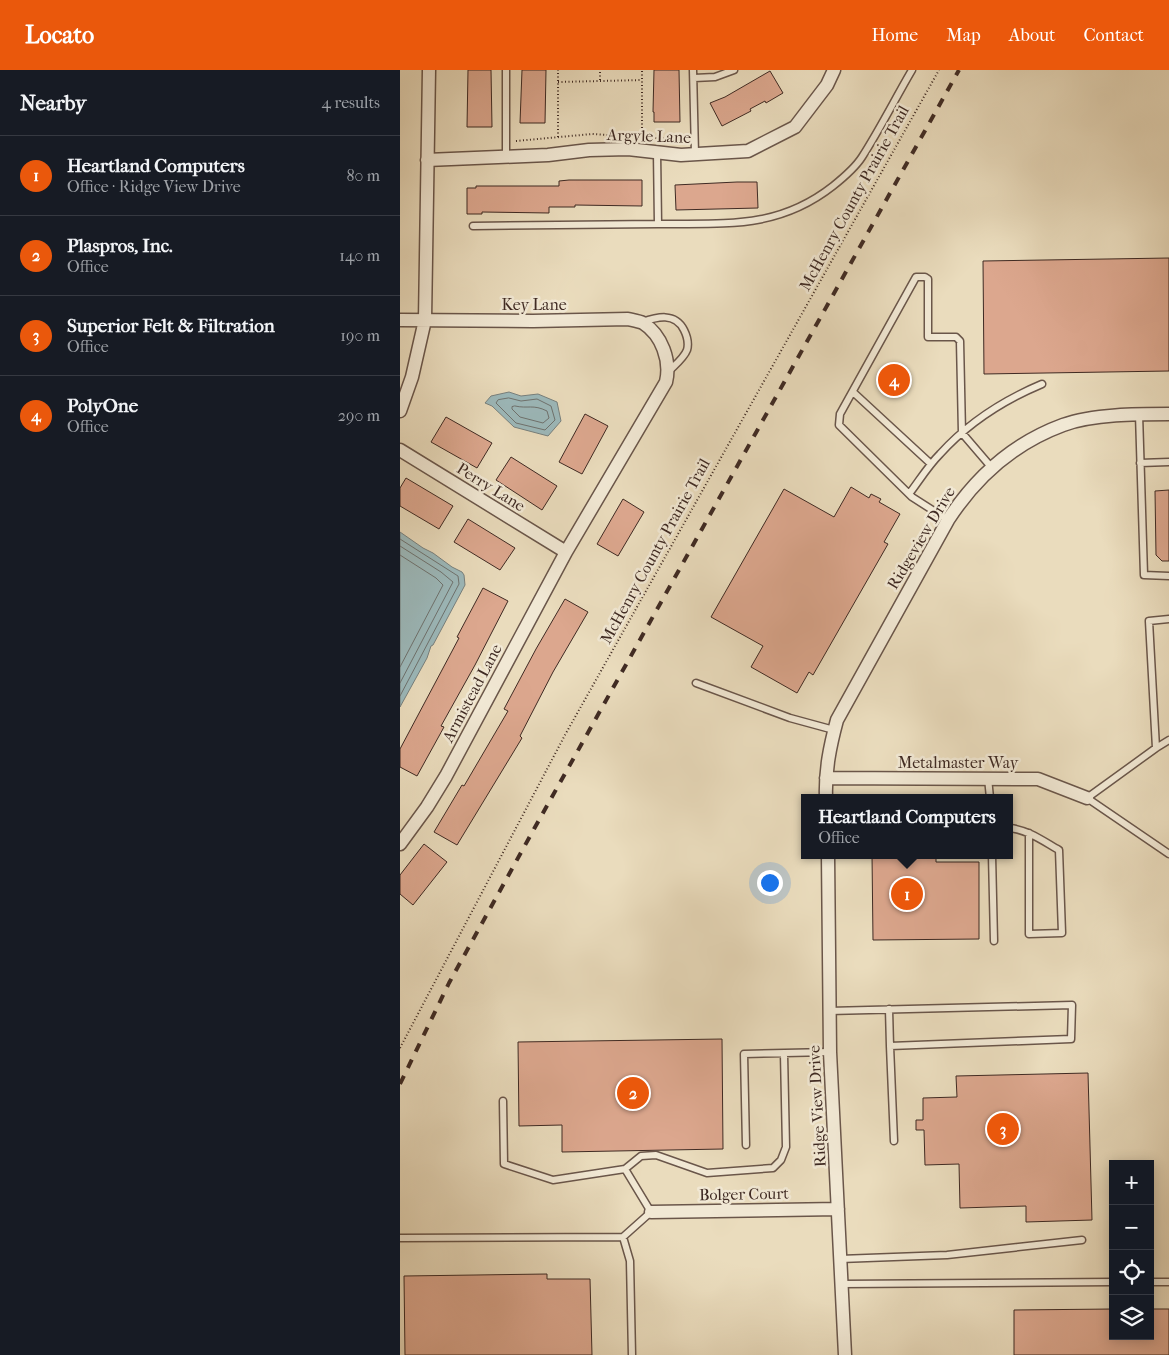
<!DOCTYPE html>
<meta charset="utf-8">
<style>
body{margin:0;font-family:"IM FELL French Canon",serif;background:#242831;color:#f1f3f6}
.controls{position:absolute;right:15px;bottom:15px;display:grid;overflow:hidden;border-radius:0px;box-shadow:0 2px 12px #0003}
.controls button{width:45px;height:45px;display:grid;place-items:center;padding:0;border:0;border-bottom:1px solid #363941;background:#171b24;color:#f1f3f6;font:25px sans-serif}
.you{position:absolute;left:369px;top:812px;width:18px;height:18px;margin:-12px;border:4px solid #fff;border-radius:50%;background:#1a73e8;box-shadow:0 0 0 8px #1a73e833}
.badge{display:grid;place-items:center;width:32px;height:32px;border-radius:50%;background:#ea580c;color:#fff;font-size:16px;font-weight:700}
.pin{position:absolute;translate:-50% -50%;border:2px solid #fff;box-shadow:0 1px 5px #0006}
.popup{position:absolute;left:401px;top:724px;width:212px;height:65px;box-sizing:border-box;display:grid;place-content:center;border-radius:0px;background:#171b24;filter:drop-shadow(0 1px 4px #0005);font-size:16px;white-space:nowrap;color:#9ea1a6}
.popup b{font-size:19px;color:#f1f3f6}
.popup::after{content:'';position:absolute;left:50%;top:100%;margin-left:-10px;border:10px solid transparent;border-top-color:#171b24}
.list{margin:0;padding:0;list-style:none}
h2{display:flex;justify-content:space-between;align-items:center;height:65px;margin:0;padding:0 20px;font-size:21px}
h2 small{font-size:16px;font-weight:400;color:#9ea1a6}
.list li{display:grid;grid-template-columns:32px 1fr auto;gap:15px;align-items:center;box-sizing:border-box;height:80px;padding:0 20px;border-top:1px solid #363941}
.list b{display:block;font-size:19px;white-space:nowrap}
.list p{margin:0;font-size:16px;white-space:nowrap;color:#9ea1a6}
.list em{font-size:16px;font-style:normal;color:#9ea1a6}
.icon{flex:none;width:28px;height:28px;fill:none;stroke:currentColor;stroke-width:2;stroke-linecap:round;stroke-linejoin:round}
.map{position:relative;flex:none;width:769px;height:1285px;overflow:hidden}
header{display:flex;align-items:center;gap:30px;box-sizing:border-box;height:70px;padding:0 25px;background:#ea580c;color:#fff}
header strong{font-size:24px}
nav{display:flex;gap:28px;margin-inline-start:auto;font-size:18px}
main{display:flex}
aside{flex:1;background:#171b24}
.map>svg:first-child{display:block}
</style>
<header>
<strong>Locato</strong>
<nav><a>Home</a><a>Map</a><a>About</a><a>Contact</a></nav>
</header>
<main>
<aside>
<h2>Nearby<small>4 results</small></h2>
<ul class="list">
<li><span class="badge">1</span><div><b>Heartland Computers</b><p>Office · Ridge View Drive</p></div><em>80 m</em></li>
<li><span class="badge">2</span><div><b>Plaspros, Inc.</b><p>Office</p></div><em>140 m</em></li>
<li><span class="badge">3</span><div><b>Superior Felt &amp; Filtration</b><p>Office</p></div><em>190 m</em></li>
<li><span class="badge">4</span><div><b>PolyOne</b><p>Office</p></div><em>290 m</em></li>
</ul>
</aside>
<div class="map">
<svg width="769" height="1285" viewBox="0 0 769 1285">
<rect width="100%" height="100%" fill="#eadcbd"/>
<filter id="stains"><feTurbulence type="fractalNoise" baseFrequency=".004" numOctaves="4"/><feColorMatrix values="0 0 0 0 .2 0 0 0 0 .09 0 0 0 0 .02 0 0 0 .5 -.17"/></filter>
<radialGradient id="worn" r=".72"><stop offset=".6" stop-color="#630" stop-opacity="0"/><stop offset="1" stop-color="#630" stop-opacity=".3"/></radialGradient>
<!-- water -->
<path fill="#9cb9bb" stroke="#77807e" d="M109 322 121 326 138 324 157 332 161 351 148 366 114 357 92 336 85 333 91 326Z
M0 462 23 478 33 483 52 497 62 502 64 505 65 515 33 575 31 576 27 588 0 637Z"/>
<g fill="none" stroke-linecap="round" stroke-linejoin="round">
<!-- shore -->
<path stroke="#6e726f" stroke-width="1" d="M109 328 121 331 137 329 151 336 155 350 145 360 116 353 96 333 98 330Z
M115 336C128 339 133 334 147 341L149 348 143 353 120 347 112 339V337Z
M0 469 58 506 59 514 0 626
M0 476 41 502 53 512 0 613
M0 485 36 508 43 515 0 597"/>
</g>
<!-- building -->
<path fill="#dca78e" stroke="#3f2a23" d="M68 0H91L92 57H67Z
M122 0H146L145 53H120Z
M254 0H279L280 52H254V42H253Z
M370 1 383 23 366 33 365 31 350 39 351 41 322 56 310 33 325 27Z
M169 110H242V136L175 135V137H149V143L82 142V144H67V118H76V116H159V111Z
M337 112H357L358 138 276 140 275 115Z
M769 188V301L584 304 583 191Z
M185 344 208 356 182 404 159 392Z
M46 347 92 373 77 398 31 372Z
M111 387 157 416 142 440 96 410Z
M6 408 53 436 39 459 0 436V418Z
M451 417 469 428 471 424 481 429 479 432 500 444 484 472 488 474 413 605 409 602 397 623 351 597 363 576 311 547 384 419 434 447Z
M769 420V491H762L756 485 755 421Z
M223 429 244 442 218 486 197 474Z
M68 449 115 478 100 500 54 472Z
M83 518 108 531 75 595 41 656 44 657 17 706 0 697V679L59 568 57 567Z
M165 529 188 542 153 602 120 666 122 668 57 775 34 762 62 715 64 716 108 641 104 639 136 579Z
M24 774 47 792 13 835 0 824V805Z
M472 785H536V792H579V869L473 870Z
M322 969 323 1079 162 1082V1055L119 1056 118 972Z
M688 1003 692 1150 626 1152V1136L560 1138 559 1094 525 1095 524 1060H516V1050H523V1028L557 1027 556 1006Z
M147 1204V1209H190L192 1285H5L4 1206Z
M713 1239V1266H750V1239H769V1285H614V1240Z"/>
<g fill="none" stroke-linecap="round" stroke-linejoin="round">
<!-- lane casing -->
<g stroke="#6a564a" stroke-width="9">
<path id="lane" d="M106 0V87
M293 0 295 84
M294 8 315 7 334 0
M258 154C324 153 377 160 433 116 443 108 455 98 462 87 480 59 495 29 512 0
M73 156 258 154 257 82
M242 252C257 247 275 242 284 260 287 266 289 273 287 280 284 288 275 295 269 301
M453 322 531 394
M739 344 744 505 769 506
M740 393 769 392
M509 424C519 411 528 396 540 384 568 353 604 330 642 314
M548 450 512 427 439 355 440 344 516 207H525L528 209V267H556L560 271 562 363 592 398
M296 613 390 648 434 660
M769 670 756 678 687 728 769 784
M756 678 749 551 769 549
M588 708 590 728
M610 758C628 760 643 771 659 780L662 863 629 864V763
M592 785 594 871
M429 941 672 935 671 969 490 976 489 939
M490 976 494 1071
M103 1031 104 1094 153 1110 225 1099 241 1086 256 1085 307 1103 373 1098 381 1090 386 1077 384 984
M346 1075 344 984 430 982
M223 1167 230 1191 232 1285
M1 1168 223 1167 251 1142 225 1099
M440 1189 547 1185 682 1170
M750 1212H769
M442 1214 713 1212"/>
</g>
<!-- street casing -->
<g stroke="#6a564a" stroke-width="15">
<path id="street" d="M27 90 148 85 189 80 228 79 281 85 348 81 395 57 427 15 434 0
M0 250 133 251 228 249C232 250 239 251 243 253 262 265 271 291 266 312L166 482 46 706 27 737 0 774
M0 341 12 307 25 250 29 0
M0 380 166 482
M426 708 638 709 687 728
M426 728C425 700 430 676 437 650L548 450C576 407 614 373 663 355 693 344 738 344 769 344
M428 785 430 982 445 1285
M251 1142 438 1139"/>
</g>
<!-- path -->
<path stroke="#3f2a23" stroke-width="2" stroke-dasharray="1 2.5" stroke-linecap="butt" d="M200 10V0
M158 12 242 10
M242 65V0
M158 67V0
M116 71 192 64 286 70
M0 978 165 665 539 0"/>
<!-- lane -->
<use href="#lane" stroke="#f1e8d4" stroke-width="6"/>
<!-- street -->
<use href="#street" stroke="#f1e8d4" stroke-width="12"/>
<!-- rail -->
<path stroke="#3f2a23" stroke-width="4" stroke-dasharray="9 9" stroke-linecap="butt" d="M0 1014 49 913 134 759 559 0"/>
</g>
<g text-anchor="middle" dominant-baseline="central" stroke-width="5" stroke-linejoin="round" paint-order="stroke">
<!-- street labels -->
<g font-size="16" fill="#3f2a23" stroke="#f1e8d4">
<text transform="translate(249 66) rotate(2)">Argyle Lane</text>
<text transform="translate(454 128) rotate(-61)">McHenry County Prairie Trail</text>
<text x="134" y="234">Key Lane</text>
<text transform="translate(91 417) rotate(32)">Perry Lane</text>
<text transform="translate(521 468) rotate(-59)">Ridgeview Drive</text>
<text transform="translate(255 481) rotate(-61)">McHenry County Prairie Trail</text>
<text transform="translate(72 623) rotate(-62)">Armistead Lane</text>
<text x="558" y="692">Metalmaster Way</text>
<text transform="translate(417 1036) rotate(-93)">Ridge View Drive</text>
<text transform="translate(344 1124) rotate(-1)">Bolger Court</text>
</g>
</g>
<rect width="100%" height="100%" filter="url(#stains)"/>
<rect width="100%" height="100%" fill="url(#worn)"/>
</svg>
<div class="controls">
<button>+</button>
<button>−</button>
<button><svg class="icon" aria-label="locate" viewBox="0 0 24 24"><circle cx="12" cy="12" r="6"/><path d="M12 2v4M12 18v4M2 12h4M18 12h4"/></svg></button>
<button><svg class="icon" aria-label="layers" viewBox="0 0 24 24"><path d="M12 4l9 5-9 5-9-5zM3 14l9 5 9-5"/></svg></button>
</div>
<div class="you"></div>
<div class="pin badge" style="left:507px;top:824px">1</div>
<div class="popup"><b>Heartland Computers</b>Office</div>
<div class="pin badge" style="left:233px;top:1023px">2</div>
<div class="pin badge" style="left:603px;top:1059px">3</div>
<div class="pin badge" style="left:494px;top:310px">4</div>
</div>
</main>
